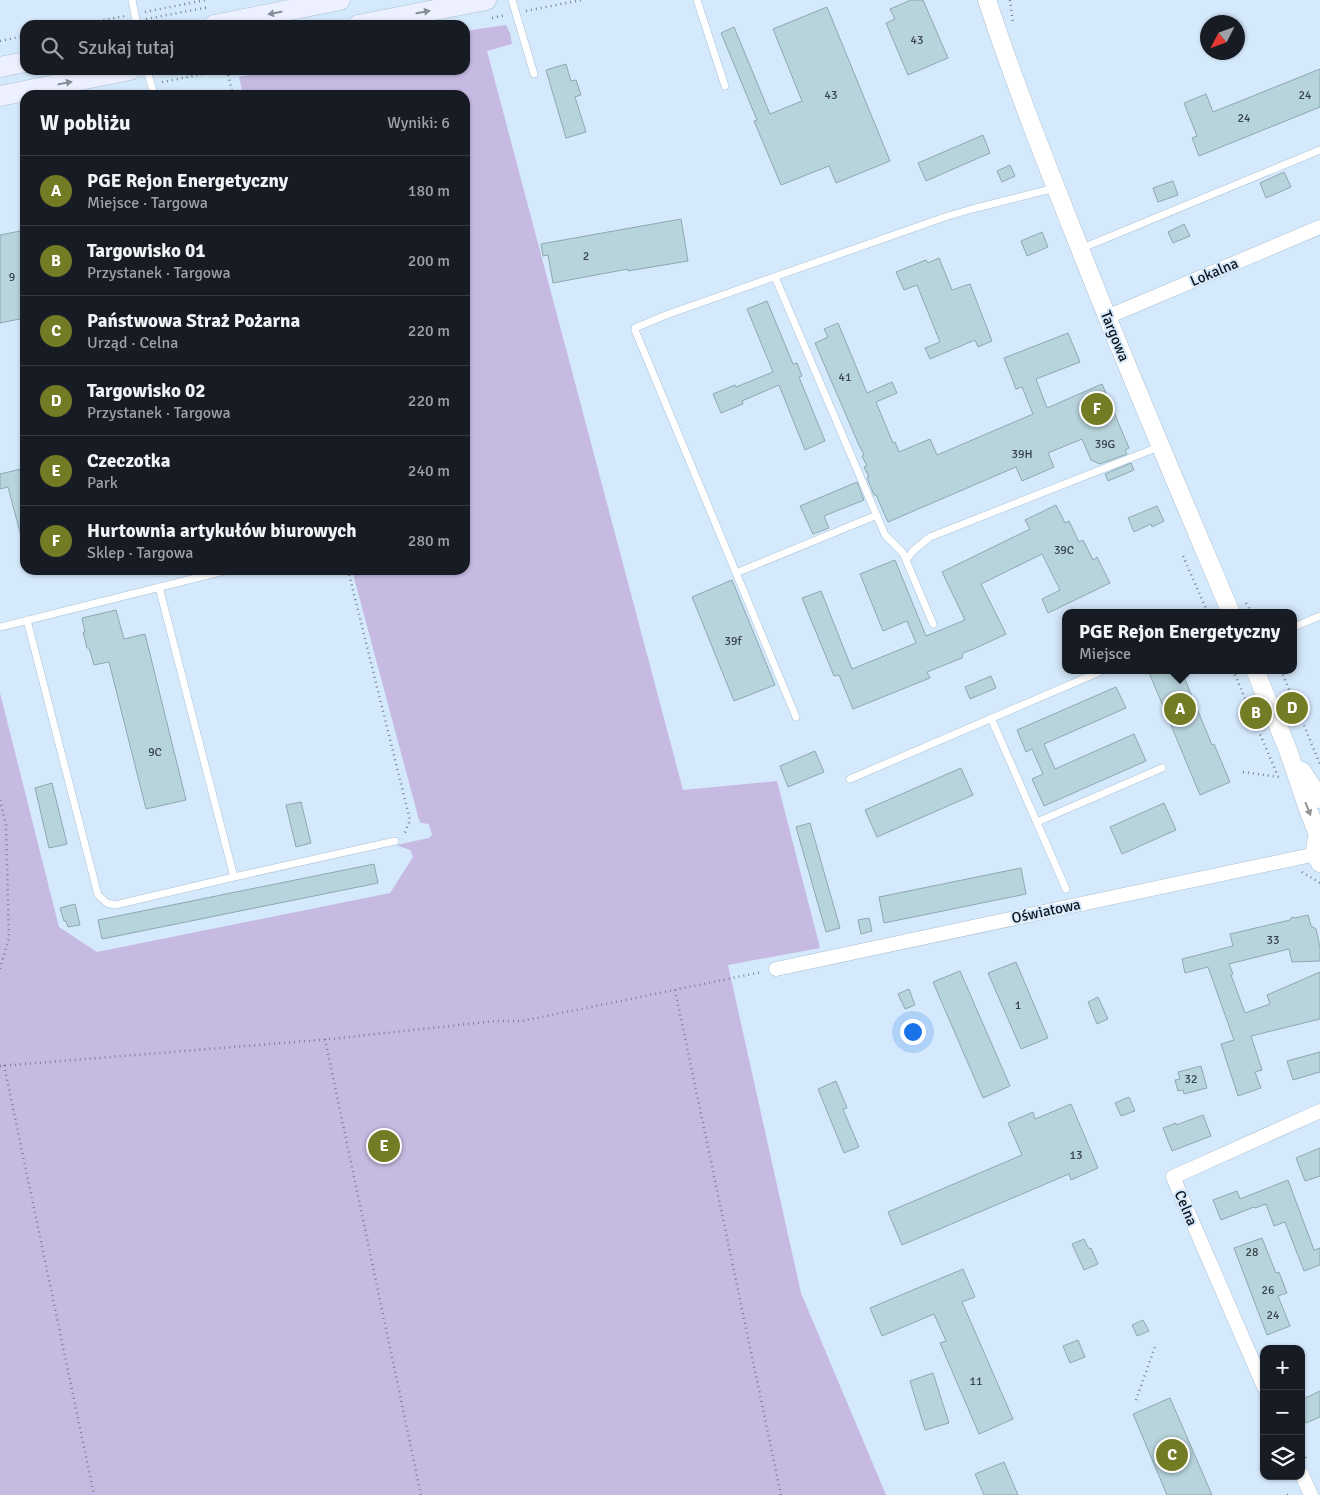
<!DOCTYPE html>
<html lang="pl">
<meta charset="utf-8">
<style>
body{margin:0;font-family:Signika,sans-serif;background:#20242c;color:#f1f3f6}
.controls{position:absolute;right:15px;bottom:15px;display:grid;overflow:hidden;border-radius:10px;box-shadow:0 1px 4px #0004}
.controls button{width:45px;height:45px;display:grid;place-items:center;padding:0;border:0;border-bottom:1px solid #363941;background:#171b24;color:#f1f3f6;font:25px sans-serif}
.compass{position:absolute;left:1200px;top:15px;width:45px;height:45px;border-radius:50%;background:#171b24;box-shadow:0 1px 4px #0004;rotate:228deg}
.you{position:absolute;left:912px;top:1031px;width:18px;height:18px;margin:-12px;border:4px solid #fff;border-radius:50%;background:#1a73e8;box-shadow:0 0 0 8px #1a73e833}
.badge{display:grid;place-items:center;width:32px;height:32px;border-radius:50%;background:#737b25;color:#fff;font-size:16px;font-weight:700}
.pin{position:absolute;translate:-50% -50%;border:2px solid #fff;box-shadow:0 1px 5px #0006}
.popup{position:absolute;left:1062px;top:609px;width:235px;height:65px;box-sizing:border-box;display:grid;place-content:center;border-radius:10px;background:#171b24;filter:drop-shadow(0 1px 4px #0005);font-size:16px;white-space:nowrap;color:#9ea1a6}
.popup b{font-size:19px;color:#f1f3f6}
.popup::after{content:'';position:absolute;left:50%;top:100%;margin-left:-10px;border:10px solid transparent;border-top-color:#171b24}
.list{margin:0;padding:0;list-style:none}
h2{display:flex;justify-content:space-between;align-items:center;height:65px;margin:0;padding:0 20px;font-size:21px}
h2 small{font-size:16px;font-weight:400;color:#9ea1a6}
.list li{display:grid;grid-template-columns:32px 1fr auto;gap:15px;align-items:center;box-sizing:border-box;height:70px;padding:0 20px;border-top:1px solid #363941}
.list b{display:block;font-size:19px;white-space:nowrap}
.list p{margin:0;font-size:16px;white-space:nowrap;color:#9ea1a6}
.list em{font-size:16px;font-style:normal;color:#9ea1a6}
.icon{flex:none;width:28px;height:28px;fill:none;stroke:currentColor;stroke-width:2;stroke-linecap:round;stroke-linejoin:round}
.map{position:relative;flex:none;width:1320px;height:1495px;overflow:hidden}
.search{position:absolute;background:#171b24;box-shadow:0 1px 4px #0004;left:20px;top:20px;width:450px;height:55px;display:flex;align-items:center;gap:12px;box-sizing:border-box;padding:0 18px;border-radius:15px;color:#9ea1a6;font-size:19px}
.panel{position:absolute;background:#171b24;box-shadow:0 1px 4px #0004;left:20px;top:90px;width:450px;height:485px;border-radius:15px}
.map>svg:first-child{display:block}
</style>
<div class="map">
<svg width="1320" height="1495" viewBox="0 0 1320 1495">
<rect width="100%" height="100%" fill="#d5e9fc"/>
<!-- green -->
<path fill="#c6bae2" d="M506 25 510 33 512 44 487 51 683 790 777 781 820 948 728 965 801 1293 886 1495H0V693L59 927 97 952 390 893 413 857 410 850 396 845 429 838 432 835 429 824 421 823 419 820 352 570H465V95H243L239 77 272 70H465V31Z"/>
<!-- building -->
<path fill="#b7d3dc" stroke="#8da8b1" d="M911 0H923L948 58 908 75 886 23 895 19 890 9Z
M827 7 890 161 836 183 829 166 781 185 754 121 757 120 721 33 734 27 770 114 802 101 773 29Z
M566 64 571 81 576 80 581 95 575 97 586 132 566 138 546 70Z
M1320 69V107L1199 156 1192 138 1197 136 1184 103 1206 94 1213 112Z
M983 135 990 153 926 181 918 163Z
M1010 165 1015 176 1002 182 997 171Z
M1284 172 1291 187 1266 198 1260 183Z
M1173 181 1178 195 1158 202 1153 188Z
M681 219 688 261 628 271V269L553 283 548 255 543 256 541 244Z
M1184 224 1190 236 1173 243 1168 232Z
M25 230V318L0 323V235Z
M1042 232 1048 247 1027 256 1021 241Z
M939 258 952 290 970 284 992 341 978 347 975 340 930 359 925 348 940 342 917 285 904 290 896 272 926 260 928 263Z
M767 301 793 364 797 363 802 376 799 377 825 441 805 450 779 385 742 401 743 404 721 413 713 394 735 385 736 387 773 372 747 309Z
M838 323 867 393 892 382 897 393 876 402 893 443 895 442 899 452 930 439 937 455 1033 414 1022 387 1016 389 1004 358 1068 333 1080 362 1036 379 1047 408 1102 384 1129 448 1125 450 1127 454 1100 464 1091 460 1082 439 1048 453 1054 467 1022 481 1016 467 888 522 876 495H874L867 478 869 477 864 467 867 466 862 456 864 455 858 443 815 343 828 337 824 329Z
M1131 463 1134 470 1108 481 1105 474Z
M25 468V535L21 536 8 487 0 489V474Z
M857 482 864 500 824 516 829 528 813 534 800 506Z
M1056 505 1065 523 1069 521 1079 542 1083 540 1093 560 1097 557 1110 583 1048 613 1042 599 1060 590 1042 554 981 584 1006 634 976 648 963 653 962 658 927 672 930 678 853 709 839 675 834 676 802 598 821 591 852 669 916 643 907 621 883 631 860 574 895 560 926 636 965 620 942 572 1030 529 1025 520Z
M1157 506 1164 521 1152 527 1151 524 1134 532 1128 518Z
M732 580 775 685 734 701 692 597Z
M116 610 124 639 145 634 186 800 146 809 109 662 94 665 89 648H87L83 632H85L82 618Z
M1148 670H1181L1212 745 1214 744 1230 782 1200 795Z
M991 676 996 688 970 699 965 687Z
M1116 687 1126 708 1044 744 1055 769 1134 734 1146 761 1044 806 1032 779 1043 774 1032 749 1026 752 1017 730Z
M815 751 824 772 788 787 780 766Z
M961 768 973 795 877 837 865 810Z
M52 783 67 844 49 848 35 788Z
M301 802 311 843 296 847 286 805Z
M1164 803 1176 830 1122 854 1110 827Z
M810 823 840 928 826 932 796 827Z
M374 864 378 883 102 939 98 920Z
M1021 868 1026 894 884 923 879 897Z
M75 904 80 925 68 927 66 921H64L60 908Z
M1308 915 1311 926 1316 929 1320 947V961L1292 962 1289 949 1229 964 1233 974 1231 975 1245 1013 1270 1004 1267 995 1320 972V1019L1251 1036 1262 1070 1255 1072 1261 1088 1238 1096 1221 1044 1234 1040 1208 967 1185 973 1182 959 1233 946 1230 934 1290 920 1292 917 1295 918Z
M869 918 872 931 861 934 858 920Z
M1016 962 1048 1038 1021 1049 988 973Z
M960 971 1010 1086 983 1098 933 982Z
M909 989 915 1005 905 1009 898 994Z
M1098 997 1108 1019 1097 1024 1088 1002Z
M1320 1052V1072L1293 1080 1287 1061Z
M1201 1066 1207 1088 1184 1094 1183 1090 1178 1091 1175 1080 1180 1079 1178 1072Z
M836 1081 847 1108 843 1109 859 1147 844 1153 818 1089Z
M1129 1097 1135 1111 1121 1116 1115 1103Z
M1071 1104 1098 1168 1071 1180 1069 1174 902 1245 888 1212 1022 1155 1008 1123 1033 1112 1035 1119Z
M1203 1115 1211 1136 1172 1151 1163 1128 1176 1123V1125Z
M1320 1148V1176L1305 1181 1296 1158Z
M1288 1180 1314 1250 1320 1248V1265L1304 1271 1285 1222 1274 1226 1266 1204 1255 1208 1254 1207 1221 1220 1213 1200 1237 1191 1240 1199Z
M1262 1238 1276 1273 1279 1272 1287 1293 1278 1296 1290 1326 1267 1335 1234 1248Z
M1084 1239 1089 1249 1091 1248 1098 1264 1084 1270 1072 1244Z
M963 1269 975 1297 962 1302 1013 1419 979 1434 940 1343 946 1341 934 1314 882 1336 870 1308Z
M1143 1320 1149 1331 1137 1336 1132 1325Z
M1078 1340 1085 1357 1070 1363 1063 1346Z
M933 1373 949 1423 925 1430 910 1381Z
M1320 1391V1417L1306 1423 1301 1413V1400Z
M1170 1398 1212 1495H1167L1133 1414Z
M1004 1462 1018 1495H984L975 1474Z"/>
<g fill="none" stroke-linecap="round" stroke-linejoin="round">
<!-- service casing -->
<g stroke="#acc0d1" stroke-width="8">
<path id="service" d="M132 0 137 25
M512 0 534 74
M697 0 725 86
M147 70 154 95
M1080 249 1320 150
M775 277 885 535 903 553 933 624
M906 560 914 550 930 537 1161 446
M736 573 877 515
M159 587 234 877
M27 620 98 895 107 903 115 905 234 877 395 841
M0 627 228 570
M1294 627 1320 616
M796 717 635 330V328L666 315 945 217 972 209 1055 188
M991 718 1066 889
M850 779 1104 670
M1037 822 1162 768"/>
</g>
<!-- minor casing -->
<g stroke="#acc0d1" stroke-width="15">
<path id="minor" d="M1107 317 1320 227
M776 969 1316 854
M1264 1387 1173 1177 1320 1111
M1301 1473 1311 1495"/>
</g>
<!-- tertiary casing -->
<g stroke="#acc0d1" stroke-width="19">
<path id="tertiary" d="M987 0C1016 88 1050 173 1084 259 1131 378 1181 495 1231 613
M1255 670 1288 750 1308 809 1318 835
M1302 771 1320 799
M1320 833C1314 843 1314 853 1320 863"/>
</g>
<!-- secondary casing -->
<g stroke="#acc0d1" stroke-width="21">
<path id="secondary" d="M214 25 340 0
M358 25 486 0
M0 67 25 62
M0 96 130 70"/>
</g>
<!-- path -->
<path stroke="#75838f" stroke-width="2.5" stroke-dasharray="1 4" stroke-linecap="butt" d="M1010 0 1013 23
M526 11 581 0
M145 12 205 0
M492 18 506 15
M146 19 209 7
M79 25 125 16
M118 25 126 23
M0 41 25 36
M227 70 233 95
M162 82 224 70
M1183 556 1208 613
M348 570 410 820 405 832 402 835
M1246 603 1252 613
M1233 670 1277 774
M1281 670 1320 764
M1243 772 1279 777
M0 800 6 825 9 938 0 969
M1302 872 1320 883
M675 990 781 1495
M325 1039 421 1495
M4 1065 94 1495
M0 1066 331 1039 495 1021H522L762 972
M1136 1400 1156 1344
M1301 1448 1307 1461
M1287 1495H1289"/>
<!-- service -->
<use href="#service" stroke="#fff" stroke-width="7"/>
<!-- minor -->
<use href="#minor" stroke="#fff" stroke-width="14"/>
<!-- tertiary -->
<use href="#tertiary" stroke="#fff" stroke-width="18"/>
<!-- secondary -->
<use href="#secondary" stroke="#edf1ff" stroke-width="20"/>
</g>
<!-- one-way arrows -->
<defs><path id="oneway-solid" d="M-6-.8H1V-3.2L6.5 0L1 3.2V.8H-6Z" transform="scale(1.25)"/></defs>
<g fill="#888e98">
<use href="#oneway-solid" transform="translate(423 12) rotate(-11)"/>
<use href="#oneway-solid" transform="translate(275 13) rotate(169)"/>
<use href="#oneway-solid" transform="translate(65 83) rotate(-11)"/>
</g>
<use fill="#929598" href="#oneway-solid" transform="translate(1308 809) rotate(69)"/>
<g text-anchor="middle" dominant-baseline="central" stroke-width="4" stroke-linejoin="round" paint-order="stroke">
<!-- number labels -->
<g font-size="12" fill="#38444a">
<text x="917" y="40">43</text>
<text x="831" y="95">43</text>
<text x="1305" y="95">24</text>
<text x="1244" y="118">24</text>
<text x="586" y="256">2</text>
<text x="12" y="277">9</text>
<text x="845" y="377">41</text>
<text x="1105" y="444">39G</text>
<text x="1022" y="454">39H</text>
<text x="1064" y="550">39C</text>
<text x="733" y="641">39f</text>
<text x="155" y="752">9C</text>
<text x="1273" y="940">33</text>
<text x="1018" y="1005">1</text>
<text x="1191" y="1079">32</text>
<text x="1076" y="1155">13</text>
<text x="1252" y="1252">28</text>
<text x="1268" y="1290">26</text>
<text x="1273" y="1315">24</text>
<text x="976" y="1381">11</text>
</g>
<!-- street labels -->
<g font-size="15" fill="#0d141a" stroke="#d5e9fc">
<text transform="translate(1214 272) rotate(-23)">Lokalna</text>
<text transform="translate(1115 336) rotate(68)">Targowa</text>
<text transform="translate(1046 911) rotate(-12)">Oświatowa</text>
<text transform="translate(1186 1208) rotate(67)">Celna</text>
</g>
</g>
</svg>
<div class="controls">
<button>+</button>
<button>−</button>
<button><svg class="icon" aria-label="layers" viewBox="0 0 24 24"><path d="M12 4l9 5-9 5-9-5zM3 14l9 5 9-5"/></svg></button>
</div>
<svg class="compass" viewBox="-18 -18 36 36"><path d="M0-13l5 13h-10z" fill="#e53935"/><path d="M0 13l5-13h-10z" fill="#9ea1a6"/></svg>
<div class="you"></div>
<div class="pin badge" style="left:1180px;top:709px">A</div>
<div class="popup"><b>PGE Rejon Energetyczny</b>Miejsce</div>
<div class="pin badge" style="left:1256px;top:713px">B</div>
<div class="pin badge" style="left:1172px;top:1455px">C</div>
<div class="pin badge" style="left:1292px;top:708px">D</div>
<div class="pin badge" style="left:384px;top:1146px">E</div>
<div class="pin badge" style="left:1097px;top:409px">F</div>
<div class="search"><svg class="icon" aria-label="search" viewBox="0 0 24 24"><circle cx="10" cy="10" r="6"/><path d="M15 15l6 6"/></svg>Szukaj tutaj</div>
<section class="panel">
<h2>W pobliżu<small>Wyniki: 6</small></h2>
<ul class="list">
<li><span class="badge">A</span><div><b>PGE Rejon Energetyczny</b><p>Miejsce · Targowa</p></div><em>180 m</em></li>
<li><span class="badge">B</span><div><b>Targowisko 01</b><p>Przystanek · Targowa</p></div><em>200 m</em></li>
<li><span class="badge">C</span><div><b>Państwowa Straż Pożarna</b><p>Urząd · Celna</p></div><em>220 m</em></li>
<li><span class="badge">D</span><div><b>Targowisko 02</b><p>Przystanek · Targowa</p></div><em>220 m</em></li>
<li><span class="badge">E</span><div><b>Czeczotka</b><p>Park</p></div><em>240 m</em></li>
<li><span class="badge">F</span><div><b>Hurtownia artykułów biurowych</b><p>Sklep · Targowa</p></div><em>280 m</em></li>
</ul>
</section>
</div>
